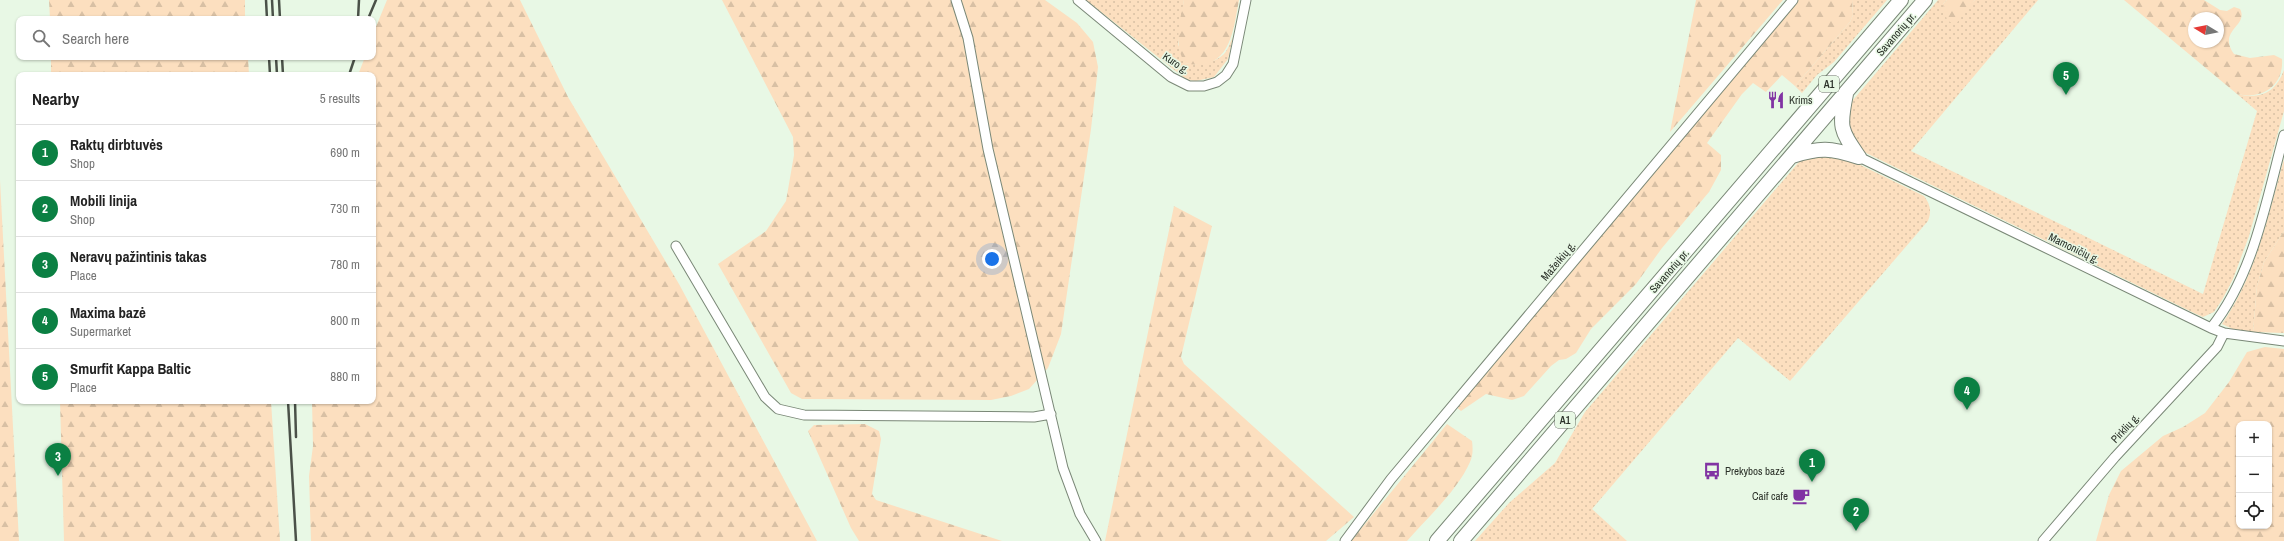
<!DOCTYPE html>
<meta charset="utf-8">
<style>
body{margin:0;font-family:"Archivo Narrow",sans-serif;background:#f6f6f6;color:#222}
.controls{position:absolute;right:12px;bottom:12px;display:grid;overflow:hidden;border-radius:8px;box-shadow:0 1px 3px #0004}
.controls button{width:36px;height:36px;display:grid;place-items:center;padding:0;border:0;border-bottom:1px solid #e0e0e0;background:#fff;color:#222;font:20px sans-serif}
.compass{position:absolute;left:2188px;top:12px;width:36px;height:36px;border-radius:50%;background:#fff;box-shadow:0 1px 3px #0004;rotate:280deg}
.you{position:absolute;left:992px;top:259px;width:14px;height:14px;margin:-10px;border:3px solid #fff;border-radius:50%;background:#1a73e8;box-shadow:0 0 0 6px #1a73e833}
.badge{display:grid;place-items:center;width:26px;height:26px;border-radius:50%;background:#0b8043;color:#fff;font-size:13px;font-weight:700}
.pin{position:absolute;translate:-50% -33px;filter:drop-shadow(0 1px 2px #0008)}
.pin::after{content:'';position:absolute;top:21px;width:14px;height:12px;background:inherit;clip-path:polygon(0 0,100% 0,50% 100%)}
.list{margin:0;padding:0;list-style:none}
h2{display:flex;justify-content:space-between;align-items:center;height:52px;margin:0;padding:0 16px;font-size:17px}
h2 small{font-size:13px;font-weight:400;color:#767676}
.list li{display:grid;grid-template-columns:26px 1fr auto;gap:12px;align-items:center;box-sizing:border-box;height:56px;padding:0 16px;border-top:1px solid #e0e0e0}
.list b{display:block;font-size:15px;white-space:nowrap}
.list p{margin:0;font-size:13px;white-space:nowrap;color:#767676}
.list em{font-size:13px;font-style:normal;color:#767676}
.icon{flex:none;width:22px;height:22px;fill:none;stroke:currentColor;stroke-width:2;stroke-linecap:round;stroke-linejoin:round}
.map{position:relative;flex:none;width:2284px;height:541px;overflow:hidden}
.search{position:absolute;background:#fff;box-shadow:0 1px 3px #0004;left:16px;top:16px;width:360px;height:44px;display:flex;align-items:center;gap:10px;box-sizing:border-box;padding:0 14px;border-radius:8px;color:#767676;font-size:15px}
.panel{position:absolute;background:#fff;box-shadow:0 1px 3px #0004;left:16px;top:72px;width:360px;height:332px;border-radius:8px}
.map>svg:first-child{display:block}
</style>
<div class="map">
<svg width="2284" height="541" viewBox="0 0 2284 541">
<defs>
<pattern id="grass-dots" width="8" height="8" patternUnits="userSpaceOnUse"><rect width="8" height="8" fill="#fcdfbf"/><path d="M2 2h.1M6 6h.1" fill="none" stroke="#d8c0a4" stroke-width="1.8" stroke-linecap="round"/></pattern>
<pattern id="forest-firs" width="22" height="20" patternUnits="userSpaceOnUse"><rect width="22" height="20" fill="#fcdfbf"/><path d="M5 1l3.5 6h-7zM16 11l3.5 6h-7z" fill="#d8c0a4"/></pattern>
</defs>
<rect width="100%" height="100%" fill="#e8f8e5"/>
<!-- grass -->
<path fill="url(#grass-dots)" d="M1086 0H1184L1178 44 1185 63C1197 66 1215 63 1224 54 1228 50 1230 42 1233 37L1228 59 1214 77 1196 81 1187 80Z
M1852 0H1887L1834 62 1817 75 1802 93 1795 86 1850 22 1853 15Z
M1938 0H1947L1943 4 1965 10 1975 0H2038L1911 151 2203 294 2257 111 2237 94C2261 100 2276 92 2284 70V111L2249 236 2233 279 2222 300 2214 312 2203 317 2196 314 1862 151C1847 134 1842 121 1853 100Z
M1840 155 1924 196C1930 204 1932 211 1928 221L1790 381 1738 338 1592 509 1627 541H1475L1509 503 1555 463 1585 412 1798 163 1806 156Z
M2284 159V231L2264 262 2257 286 2253 332 2243 334 2222 324C2256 275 2268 216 2284 159Z"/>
<!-- forest -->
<path fill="url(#forest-firs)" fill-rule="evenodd" d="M49 0H245V16L243 19H50Z
M387 0H520L568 97 679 284 817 541H311L309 476 313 446 312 401H373V75H358L365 57H373V34Z
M722 0H1045L1077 23 1093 42 1098 67 1091 129 1061 334 1048 368 1029 389 1011 396 991 400 802 399 791 393 718 264 766 231 786 201 794 155 793 137Z
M1184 0H1239C1233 32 1230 73 1185 63 1173 44 1180 21 1184 0Z
M1696 0H1783L1670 132Z
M1798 0H1852L1853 15 1850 22 1795 86 1782 75 1766 92 1753 83 1742 94 1707 143 1721 155V170L1709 192 1662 248 1636 284 1591 329 1576 353 1566 359 1559 360 1551 366 1524 396 1512 400 1486 394 1461 411 1456 407Z
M1947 0H1975L1955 25 1947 20 1943 4Z
M2124 0H2204L2220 10 2227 11 2234 7 2240 9C2249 26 2217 30 2234 54L2250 58 2274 55 2282 59C2284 87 2261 100 2237 94ZM2194 18H2218V42H2194Z
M51 57H248L249 75H51Z
M0 180 19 541H0Z
M1174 206 1212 226 1181 357 1184 364 1354 517 1326 541H1105Z
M2284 231V333L2253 332 2257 286 2264 262Z
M2265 347 2284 349V541H2096L2109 495 2121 471 2163 436 2183 427 2205 413 2229 382 2247 352ZM2239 424H2269V526H2239Z
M60 401H271L280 541H64Z
M865 424 879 431 881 439 872 494 876 500 1002 541H859L851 528 808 431 814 425Z
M1447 424 1472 441C1473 448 1473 456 1470 462 1458 490 1427 518 1407 541H1351Z"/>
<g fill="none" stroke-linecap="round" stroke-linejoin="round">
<!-- minor casing -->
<g stroke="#7a8877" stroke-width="11">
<path id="minor" d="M956 0 968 38 988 149 1063 468 1080 514 1096 541
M1078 0 1171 77 1189 86H1204L1217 82 1226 75 1233 64 1246 0
M1859 157 2211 328 2224 333 2284 341
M676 246 765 397 778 409 804 415 1034 417 1051 414
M2211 328C2254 274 2266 201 2284 135
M1345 541 1391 479 1793 0
M2043 541 2115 457 2217 347 2224 333"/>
</g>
<!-- highway casing -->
<g stroke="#7a8877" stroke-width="16">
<path id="highway" d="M1846 94C1839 128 1840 129 1859 157
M1792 156C1821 147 1830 148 1859 157
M1437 541 1901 0
M1461 541 1925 0"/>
</g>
<!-- minor -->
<use href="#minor" stroke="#fff" stroke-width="9"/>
<!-- highway -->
<use href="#highway" stroke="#fff" stroke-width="14"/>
<!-- rail -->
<path stroke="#4a5148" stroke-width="2.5" d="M266 0 267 19
M272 0 273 19
M279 0 280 19
M358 19 359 0
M368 19 376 0
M269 57 270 75
M276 57 277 75
M282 57 283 75
M349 75 355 57
M288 401 296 541
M295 401 296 437"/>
</g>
<!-- icons -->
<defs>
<g id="restaurant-bare" transform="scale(1.38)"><path d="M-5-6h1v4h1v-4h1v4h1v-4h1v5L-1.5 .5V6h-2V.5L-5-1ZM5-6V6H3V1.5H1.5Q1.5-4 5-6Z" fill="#8133a3" stroke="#e8f8e5" stroke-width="2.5" paint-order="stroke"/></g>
<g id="bus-bare" transform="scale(1.38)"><path d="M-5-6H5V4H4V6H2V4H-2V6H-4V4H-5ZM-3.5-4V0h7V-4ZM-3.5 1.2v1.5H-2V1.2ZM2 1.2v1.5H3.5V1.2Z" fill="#8133a3" stroke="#e8f8e5" stroke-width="2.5" paint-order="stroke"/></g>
<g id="cafe-bare" transform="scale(1.38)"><path d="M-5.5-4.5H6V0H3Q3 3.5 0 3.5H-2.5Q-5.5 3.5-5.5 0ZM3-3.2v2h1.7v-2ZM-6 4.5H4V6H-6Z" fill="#8133a3" stroke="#e8f8e5" stroke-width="2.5" paint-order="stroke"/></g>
</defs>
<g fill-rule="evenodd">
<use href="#restaurant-bare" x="1776" y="100"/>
<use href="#bus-bare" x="1712" y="471"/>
<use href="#cafe-bare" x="1801" y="496"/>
</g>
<g text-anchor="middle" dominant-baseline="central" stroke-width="3" stroke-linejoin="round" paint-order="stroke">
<!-- shield labels -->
<g fill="#e8f8e5" stroke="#646d61" stroke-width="1">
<rect x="1819" y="76" width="20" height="16" rx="3"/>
<rect x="1555" y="412" width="20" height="16" rx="3"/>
</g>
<g font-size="10" font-weight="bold" fill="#2b3129">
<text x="1829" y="84">A1</text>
<text x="1565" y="420">A1</text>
</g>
<!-- street labels -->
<g font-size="11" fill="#2b3129" stroke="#e8f8e5">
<text transform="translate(1896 34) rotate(-49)">Savanorių pr.</text>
<text transform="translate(1176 63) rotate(34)">Kuro g.</text>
<text transform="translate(2074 248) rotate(26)">Mamoničių g.</text>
<text transform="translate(1558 261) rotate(-50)">Mažeikių g.</text>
<text transform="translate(1669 271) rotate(-49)">Savanorių pr.</text>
<text transform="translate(2125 428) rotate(-47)">Pirklių g.</text>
</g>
<!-- poi labels -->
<g font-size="11" fill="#2b3129" stroke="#e8f8e5" text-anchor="start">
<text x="1789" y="100">Krims</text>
<text x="1725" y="471">Prekybos bazė</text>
<text x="1788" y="496" text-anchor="end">Caif cafe</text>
</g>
</g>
</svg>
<div class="controls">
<button>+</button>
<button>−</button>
<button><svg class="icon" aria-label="locate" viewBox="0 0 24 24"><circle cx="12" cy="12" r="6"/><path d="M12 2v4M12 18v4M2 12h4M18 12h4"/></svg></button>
</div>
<svg class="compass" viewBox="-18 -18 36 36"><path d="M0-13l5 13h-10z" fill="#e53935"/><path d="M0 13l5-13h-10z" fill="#767676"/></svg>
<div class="you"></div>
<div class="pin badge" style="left:1812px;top:482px">1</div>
<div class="pin badge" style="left:1856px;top:531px">2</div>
<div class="pin badge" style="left:58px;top:476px">3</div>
<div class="pin badge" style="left:1967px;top:410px">4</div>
<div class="pin badge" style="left:2066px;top:95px">5</div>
<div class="search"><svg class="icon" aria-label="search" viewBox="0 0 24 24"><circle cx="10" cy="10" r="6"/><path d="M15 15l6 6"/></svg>Search here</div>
<section class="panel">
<h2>Nearby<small>5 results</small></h2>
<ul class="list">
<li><span class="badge">1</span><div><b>Raktų dirbtuvės</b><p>Shop</p></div><em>690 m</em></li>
<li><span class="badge">2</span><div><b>Mobili linija</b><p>Shop</p></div><em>730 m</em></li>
<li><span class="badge">3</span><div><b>Neravų pažintinis takas</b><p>Place</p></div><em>780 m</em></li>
<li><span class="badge">4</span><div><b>Maxima bazė</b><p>Supermarket</p></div><em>800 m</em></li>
<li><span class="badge">5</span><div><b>Smurfit Kappa Baltic</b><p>Place</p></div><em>880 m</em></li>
</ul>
</section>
</div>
